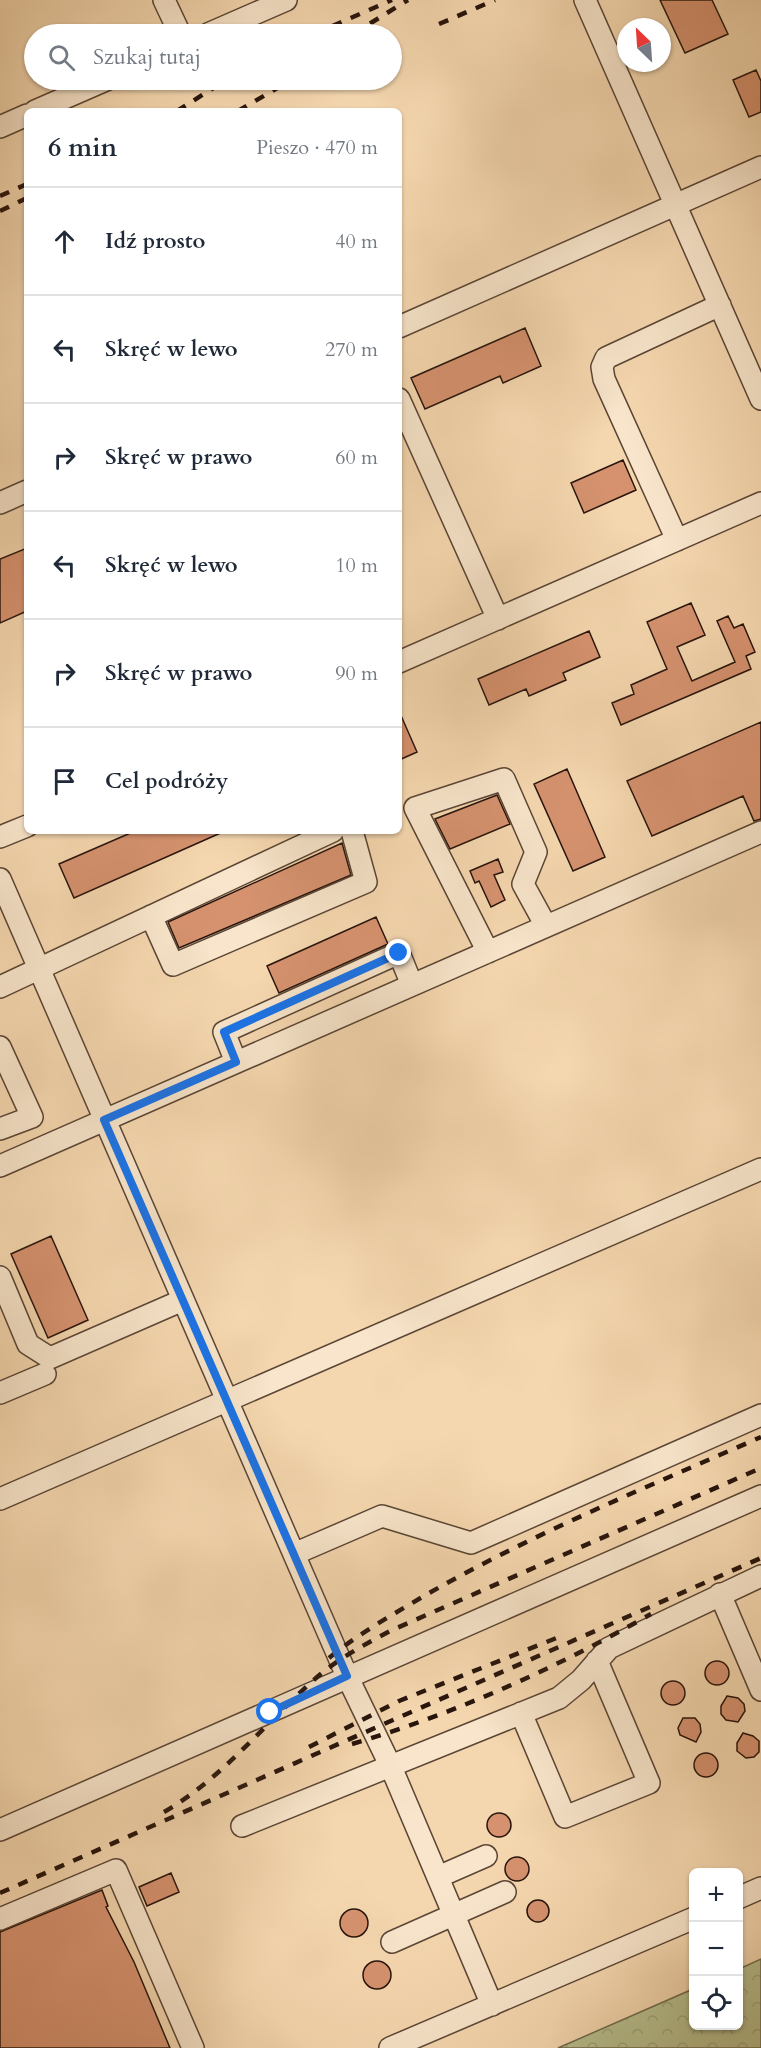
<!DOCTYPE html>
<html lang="pl">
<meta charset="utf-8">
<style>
body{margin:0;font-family:Cardo,serif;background:#f2f2f3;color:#1f2937}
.controls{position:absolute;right:18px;bottom:18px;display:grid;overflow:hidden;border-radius:9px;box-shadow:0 2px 4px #0004}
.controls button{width:54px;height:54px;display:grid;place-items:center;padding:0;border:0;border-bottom:2px solid #e0e1e3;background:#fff;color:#1f2937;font:30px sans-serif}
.compass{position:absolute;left:617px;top:18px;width:54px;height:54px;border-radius:50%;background:#fff;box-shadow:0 2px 4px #0004;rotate:335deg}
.stop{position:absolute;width:18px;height:18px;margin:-14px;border:4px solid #1a73e8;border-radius:50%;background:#fff}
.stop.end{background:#1a73e8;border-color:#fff;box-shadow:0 2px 6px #0008}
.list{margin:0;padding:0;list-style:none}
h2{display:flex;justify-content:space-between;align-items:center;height:78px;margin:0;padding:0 24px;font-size:26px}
h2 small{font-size:20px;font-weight:400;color:#747a83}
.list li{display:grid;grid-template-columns:39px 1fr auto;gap:18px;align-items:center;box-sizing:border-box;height:108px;padding:0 24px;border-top:2px solid #e0e1e3}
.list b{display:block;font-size:22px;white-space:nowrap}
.list em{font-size:20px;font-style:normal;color:#747a83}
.icon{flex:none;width:33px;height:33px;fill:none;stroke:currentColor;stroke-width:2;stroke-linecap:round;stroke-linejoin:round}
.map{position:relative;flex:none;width:761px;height:2048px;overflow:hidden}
.search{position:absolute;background:#fff;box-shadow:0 2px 4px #0004;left:24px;top:24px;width:378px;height:66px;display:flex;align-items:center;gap:15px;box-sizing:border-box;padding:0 21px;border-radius:33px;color:#747a83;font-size:22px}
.panel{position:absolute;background:#fff;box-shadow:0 2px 4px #0004;left:24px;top:108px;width:378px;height:726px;border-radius:9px}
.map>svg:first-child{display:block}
</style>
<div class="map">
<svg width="761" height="2048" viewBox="0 0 761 2048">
<defs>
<pattern id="forest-crowns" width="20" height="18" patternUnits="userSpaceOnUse" patternTransform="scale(1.5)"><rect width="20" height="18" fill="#b7bf8e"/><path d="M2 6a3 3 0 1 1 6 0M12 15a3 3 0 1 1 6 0" fill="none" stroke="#9da379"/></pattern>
</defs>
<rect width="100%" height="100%" fill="#f5d7af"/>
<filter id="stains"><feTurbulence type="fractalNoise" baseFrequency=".00333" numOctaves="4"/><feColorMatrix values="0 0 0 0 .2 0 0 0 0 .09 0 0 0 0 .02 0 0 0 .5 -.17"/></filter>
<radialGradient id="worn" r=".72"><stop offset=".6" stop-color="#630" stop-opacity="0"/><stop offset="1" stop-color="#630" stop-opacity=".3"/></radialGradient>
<!-- forest -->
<path fill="url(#forest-crowns)" stroke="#6f6a4d" stroke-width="1.5" d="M761 1959V2048H558L693 1989 694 2026H738L739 1969Z"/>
<!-- building -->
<path fill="#d6926f" stroke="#27140c" stroke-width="1.5" d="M660 0H712L728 34 685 53Z
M756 70 761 81V112L749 117 733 80Z
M525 328 541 366 503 383 500 376 425 409 411 378Z
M623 460 636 490 584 513 571 483Z
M27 548V611L0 623V559Z
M691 603 705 635 677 647 692 681 735 662 717 621 728 616 734 628 743 624 755 652 746 656 751 669 621 725 612 703 634 694 631 685 667 669 647 622Z
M589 631 600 657 563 673 566 680 529 696 526 689 489 705 478 679Z
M399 711 417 752 399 760Z
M761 722V819L754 821 743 796 652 836 627 781Z
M567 769 605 857 573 871 534 784Z
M497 795 510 824 450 849 435 819Z
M135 831H225L74 898 59 864Z
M342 843 351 875 179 948 168 922Z
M498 859 503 872 494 875 505 900 491 907 479 881 475 883 470 871Z
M376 917 388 944 279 993 267 966Z
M51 1236 88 1320 48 1338 11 1254Z
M705 1673a12 12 0 1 1 24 0a12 12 0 1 1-24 0Z
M661 1693a12 12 0 1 1 24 0a12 12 0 1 1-24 0Z
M727 1696 738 1698 744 1704 745 1711 738 1722 726 1720 721 1714V1706Z
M683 1718H695L700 1724 701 1732 696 1742 680 1735 678 1728Z
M743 1733 753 1736 759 1741V1752L754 1757 746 1758 737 1751V1743Z
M694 1765a12 12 0 1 1 24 0a12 12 0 1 1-24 0Z
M487 1825a12 12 0 1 1 24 0a12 12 0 1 1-24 0Z
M505 1869a12 12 0 1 1 24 0a12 12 0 1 1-24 0Z
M171 1873 179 1892 147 1906 139 1887Z
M102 1890 108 1906 106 1907 134 1962 170 2048H0V1932Z
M527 1911a11 11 0 1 1 22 0a11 11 0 1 1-22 0Z
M340 1923a14 14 0 1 1 28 0a14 14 0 1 1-28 0Z
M363 1975a14 14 0 1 1 28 0a14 14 0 1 1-28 0Z"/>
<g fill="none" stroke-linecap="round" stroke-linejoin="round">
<!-- minor casing -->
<g stroke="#5a4535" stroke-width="24">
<path id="minor" d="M164 0 180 34
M585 0 761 399
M208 34 286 0
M35 111 106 80
M0 127 27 115
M399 327 761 167
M399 399 498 619
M0 503 27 491
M677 540 604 379 602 367 606 358 720 305
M399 662 761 503
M0 837 27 826
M0 879 347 1676 391 1767 492 2005
M151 916 173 965 366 882 352 831
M488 952 415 808 504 779 536 852 523 884 546 926
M0 987 333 831
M0 1047 32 1117 0 1129
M236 1062 224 1032 399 953 412 985
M0 1166 761 832
M0 1277 28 1344 50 1358 183 1300
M0 1393 45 1374
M0 1499 761 1169
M294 1554 382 1516 471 1543 761 1415
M720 1594 761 1690
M521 1713 565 1817 649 1783 597 1661
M242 1826 559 1698 581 1680 609 1648 761 1576
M0 1830 761 1496
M438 1877 486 1856
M738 1898 761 1888
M0 1919 116 1870 193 2048
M392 1942 505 1892
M390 2048 694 1918"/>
</g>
<!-- minor -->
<use href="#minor" stroke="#f8e5cb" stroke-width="21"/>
<!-- rail -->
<path stroke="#27140c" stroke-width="4.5" stroke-dasharray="10 10" stroke-linecap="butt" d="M439 24 495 0
M314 34 392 0
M353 34 408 0
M177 111 226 80
M238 111 291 80
M0 196 27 184
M0 211 27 198
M329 1658C358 1634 392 1615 424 1596 532 1534 647 1487 761 1437
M352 1744C457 1713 556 1668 651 1614
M309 1747 399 1701 564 1635
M164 1812C223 1778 266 1722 316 1678 339 1658 364 1645 390 1631L761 1468
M0 1893 761 1558"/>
</g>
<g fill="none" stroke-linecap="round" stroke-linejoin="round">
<!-- route -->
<path stroke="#1a73e8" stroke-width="8" d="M270 1712 347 1676 104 1120 236 1062 224 1032 399 953"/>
</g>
<rect width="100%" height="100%" filter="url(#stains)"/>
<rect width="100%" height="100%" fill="url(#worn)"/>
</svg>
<div class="controls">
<button>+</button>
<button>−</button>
<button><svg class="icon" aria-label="locate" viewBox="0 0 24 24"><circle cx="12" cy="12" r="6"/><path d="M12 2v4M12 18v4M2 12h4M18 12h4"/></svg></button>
</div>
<svg class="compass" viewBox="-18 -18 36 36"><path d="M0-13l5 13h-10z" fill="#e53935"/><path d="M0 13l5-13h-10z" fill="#747a83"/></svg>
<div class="stop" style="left:270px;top:1712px"></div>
<div class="stop end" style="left:399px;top:953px"></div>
<div class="search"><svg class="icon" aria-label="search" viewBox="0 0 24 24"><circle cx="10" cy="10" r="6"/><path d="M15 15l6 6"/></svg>Szukaj tutaj</div>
<section class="panel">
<h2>6 min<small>Pieszo · 470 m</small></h2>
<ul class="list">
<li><svg class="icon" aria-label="ahead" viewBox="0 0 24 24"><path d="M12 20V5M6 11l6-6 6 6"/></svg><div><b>Idź prosto</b></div><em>40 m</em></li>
<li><svg class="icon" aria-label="left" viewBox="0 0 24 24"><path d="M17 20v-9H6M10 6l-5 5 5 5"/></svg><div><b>Skręć w lewo</b></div><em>270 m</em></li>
<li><svg class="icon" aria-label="right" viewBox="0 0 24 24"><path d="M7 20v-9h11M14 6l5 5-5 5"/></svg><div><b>Skręć w prawo</b></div><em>60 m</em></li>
<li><svg class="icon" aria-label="left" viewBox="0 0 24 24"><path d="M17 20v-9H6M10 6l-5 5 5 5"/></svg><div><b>Skręć w lewo</b></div><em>10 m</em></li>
<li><svg class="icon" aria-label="right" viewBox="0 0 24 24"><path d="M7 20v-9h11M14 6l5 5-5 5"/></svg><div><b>Skręć w prawo</b></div><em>90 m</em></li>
<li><svg class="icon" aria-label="arrive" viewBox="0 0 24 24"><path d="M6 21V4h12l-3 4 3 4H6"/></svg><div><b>Cel podróży</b></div></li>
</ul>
</section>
</div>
